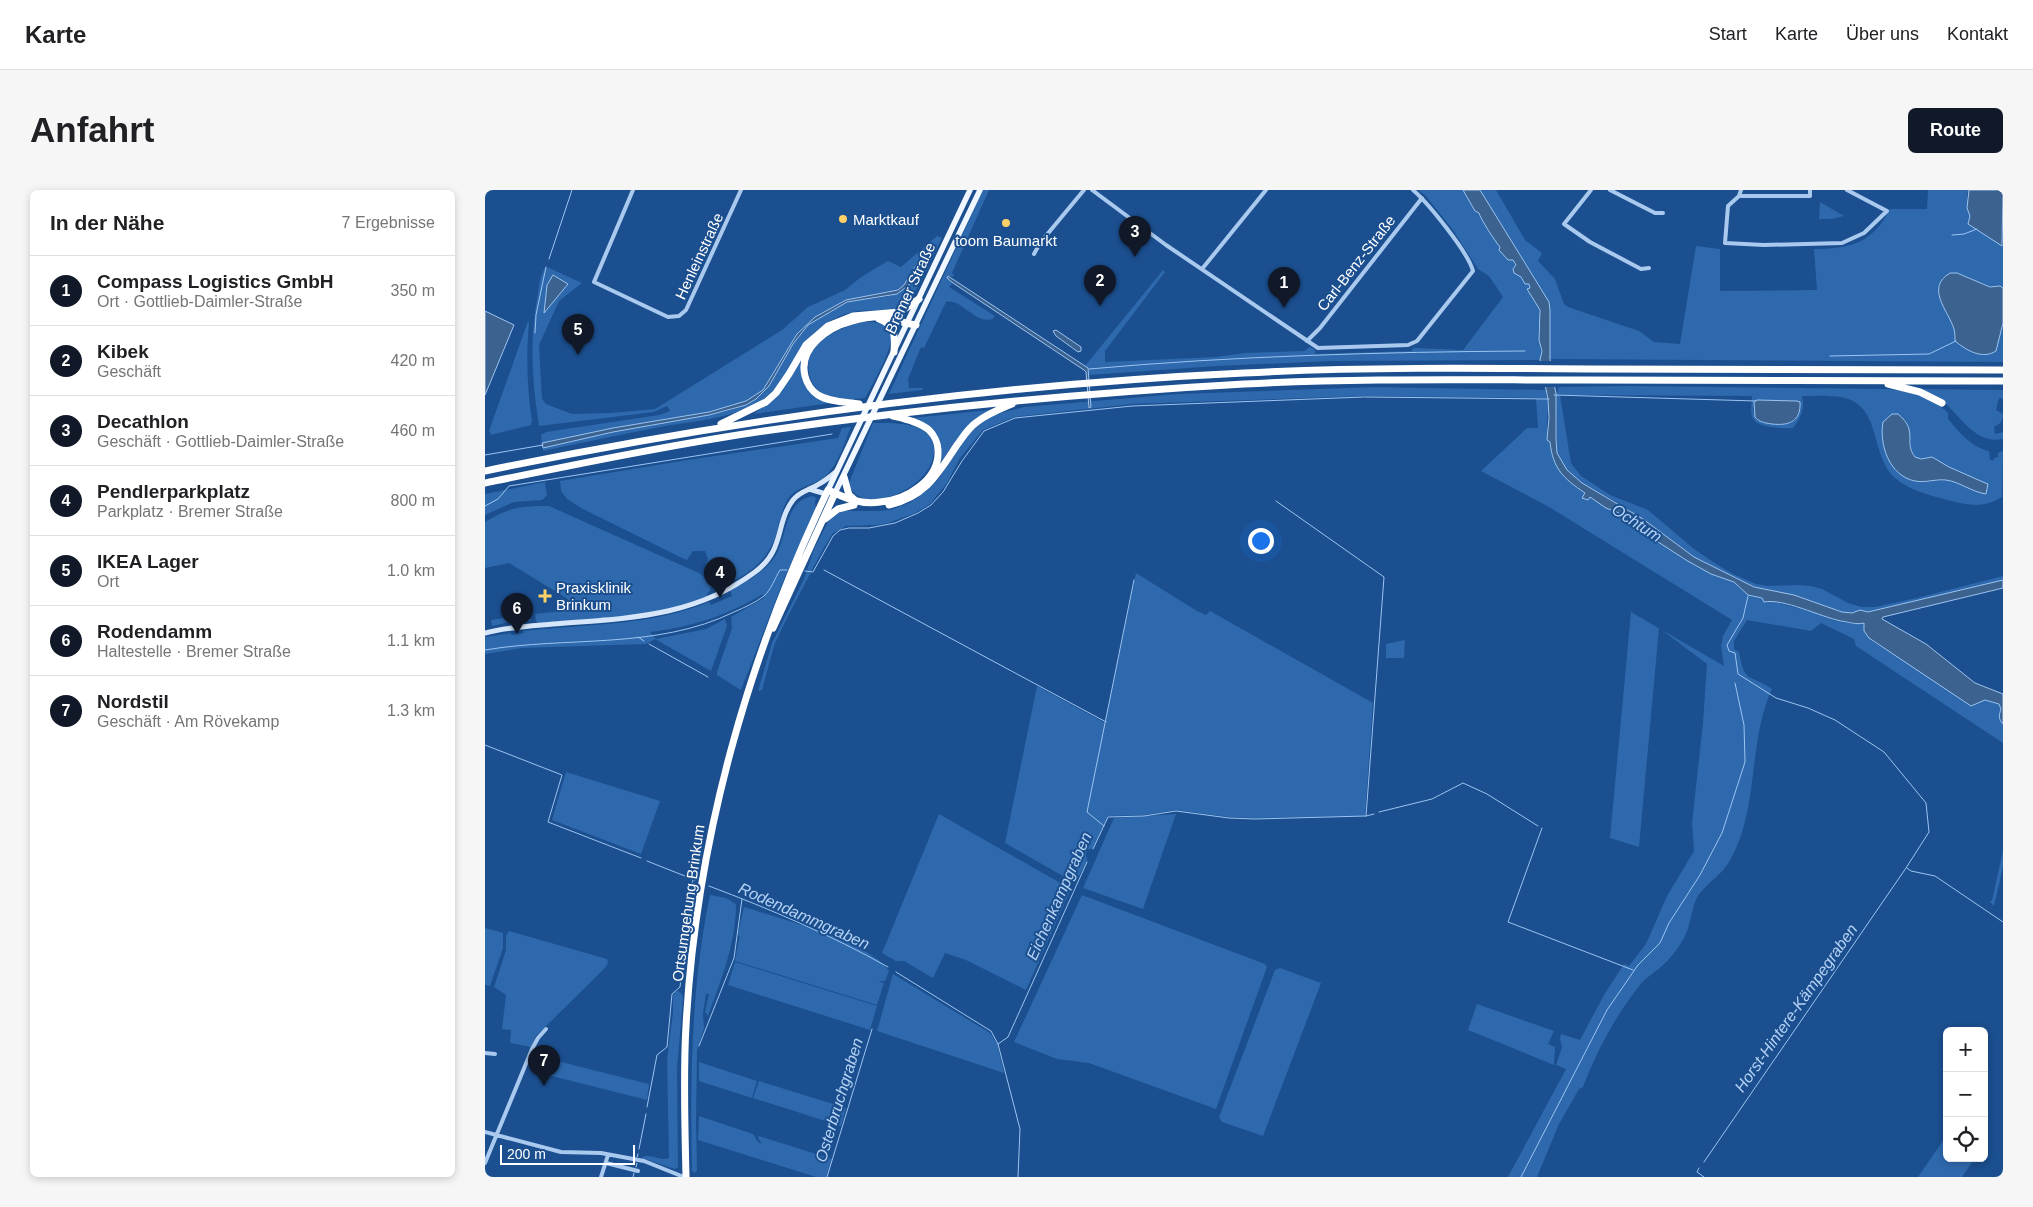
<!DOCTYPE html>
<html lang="de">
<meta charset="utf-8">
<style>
body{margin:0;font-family:Helvetica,sans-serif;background:#f6f6f6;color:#202124}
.controls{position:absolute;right:15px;bottom:15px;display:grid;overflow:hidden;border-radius:8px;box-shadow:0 2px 8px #0003}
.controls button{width:45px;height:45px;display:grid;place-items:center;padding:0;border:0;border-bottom:1px solid #e0e0e0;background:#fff;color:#202124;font:25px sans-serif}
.scale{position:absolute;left:15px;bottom:12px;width:135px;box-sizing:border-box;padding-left:5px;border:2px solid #fff;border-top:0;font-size:14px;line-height:18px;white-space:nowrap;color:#fff;-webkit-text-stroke:4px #1b4f8f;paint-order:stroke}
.you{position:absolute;left:775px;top:350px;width:18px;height:18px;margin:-12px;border:4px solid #fff;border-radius:50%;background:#1a73e8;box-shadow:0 0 0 8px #1a73e833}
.badge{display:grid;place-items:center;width:32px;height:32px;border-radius:50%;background:#111827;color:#fff;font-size:16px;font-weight:700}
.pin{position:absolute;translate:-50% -41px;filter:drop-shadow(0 1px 2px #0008)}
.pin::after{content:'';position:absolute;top:26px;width:18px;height:15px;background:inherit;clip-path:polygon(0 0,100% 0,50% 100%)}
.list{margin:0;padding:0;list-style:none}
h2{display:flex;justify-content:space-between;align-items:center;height:65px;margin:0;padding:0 20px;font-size:21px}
h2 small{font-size:16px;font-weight:400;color:#757577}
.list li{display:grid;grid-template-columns:32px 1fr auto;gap:15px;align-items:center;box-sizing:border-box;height:70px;padding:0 20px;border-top:1px solid #e0e0e0}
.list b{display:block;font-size:19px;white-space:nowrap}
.list p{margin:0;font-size:16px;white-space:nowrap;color:#757577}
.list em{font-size:16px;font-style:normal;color:#757577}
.icon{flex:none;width:28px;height:28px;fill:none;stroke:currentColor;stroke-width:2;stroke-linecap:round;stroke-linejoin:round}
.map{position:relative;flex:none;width:1518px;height:987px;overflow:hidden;border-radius:8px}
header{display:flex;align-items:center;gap:30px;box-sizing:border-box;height:70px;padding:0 25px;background:#fff;border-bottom:1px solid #e0e0e0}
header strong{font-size:24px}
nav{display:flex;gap:28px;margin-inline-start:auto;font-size:18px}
.intro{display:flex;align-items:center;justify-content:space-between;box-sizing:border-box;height:120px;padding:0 30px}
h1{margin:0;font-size:35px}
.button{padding:12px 22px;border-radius:8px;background:#111827;color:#fff;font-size:18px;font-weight:700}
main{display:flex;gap:30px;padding:0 30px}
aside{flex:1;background:#fff;border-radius:8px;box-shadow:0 2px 8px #0003}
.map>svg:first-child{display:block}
</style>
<header>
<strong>Karte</strong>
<nav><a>Start</a><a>Karte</a><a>Über uns</a><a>Kontakt</a></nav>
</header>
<div class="intro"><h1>Anfahrt</h1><a class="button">Route</a></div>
<main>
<aside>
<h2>In der Nähe<small>7 Ergebnisse</small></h2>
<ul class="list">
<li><span class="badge">1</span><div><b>Compass Logistics GmbH</b><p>Ort · Gottlieb-Daimler-Straße</p></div><em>350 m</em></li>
<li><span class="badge">2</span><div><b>Kibek</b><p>Geschäft</p></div><em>420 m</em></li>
<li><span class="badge">3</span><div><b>Decathlon</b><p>Geschäft · Gottlieb-Daimler-Straße</p></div><em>460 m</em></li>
<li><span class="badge">4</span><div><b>Pendlerparkplatz</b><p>Parkplatz · Bremer Straße</p></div><em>800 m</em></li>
<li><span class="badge">5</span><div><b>IKEA Lager</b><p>Ort</p></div><em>1.0 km</em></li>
<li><span class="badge">6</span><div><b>Rodendamm</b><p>Haltestelle · Bremer Straße</p></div><em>1.1 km</em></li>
<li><span class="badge">7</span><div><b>Nordstil</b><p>Geschäft · Am Rövekamp</p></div><em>1.3 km</em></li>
</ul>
</aside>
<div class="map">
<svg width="1518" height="987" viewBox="0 0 1518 987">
<rect width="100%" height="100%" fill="#1b4f8f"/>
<!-- green -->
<path fill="#2e69ad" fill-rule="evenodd" d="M498 0H504L467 83 469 85 468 87 465 86 462 88 468 93 464 97 510 126 507 129C490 135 477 108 461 112L439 158 436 157 423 189 424 198H438L437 200 404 204Z
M933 0H978L1015 57V60L1021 68 1028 70 1038 92 1044 94 1046 98 1043 99C1061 125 1052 122 1054 149 1055 157 1057 162 1055 170L846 171 732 176 604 185 603 178 600 176 678 80 680 82 620 161V172L731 167 760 163 819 161 825 157 830 160V164L927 161 928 158 978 160 1018 107 1004 86 993 79 968 40 940 5Z
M995 0H1011L1040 50 1057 63 1053 71 1070 89 1079 114 1083 117 1154 141 1169 152 1195 154 1211 56 1235 59V101L1332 100 1329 59C1365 59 1388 53 1405 19H1442L1443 0H1484L1482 4 1485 26 1483 34 1518 55V98L1515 96 1506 97 1472 83 1455 108 1469 139 1470 151 1511 161 1518 133V172L1065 169V120L1064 112Z
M1335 12 1359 26 1346 29H1334Z
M452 46 457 48 425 112C409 124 391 119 373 121 362 123 351 127 342 133 309 152 306 192 276 211 246 230 205 231 170 238 133 245 96 253 58 261V258L128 242 242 221 261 215 271 209 284 196 308 154 323 135 362 112 406 106 423 95 432 78 438 77 439 74 432 72 419 95 413 100 361 110 330 127 312 144 278 200 261 211 224 222 128 238 57 253 56 245 61 242 174 225 185 221 182 216 169 222 54 236C47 192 44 148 53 104 54 95 55 86 60 78L62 77 97 93 74 111 54 155 57 209 61 214 87 224 126 223 170 219 297 140 323 117 360 100 376 87 403 71 416 77Z
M43 131 44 133C41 166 42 198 47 231L46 235 6 245 4 241Z
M377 132C386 132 397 131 404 139 414 150 387 195 380 208 367 209 350 212 338 204 330 199 326 192 324 183 318 153 354 138 377 132Z
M317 167C313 195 322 202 346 213L269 224 293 206Z
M1141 196 1403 199C1424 201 1447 207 1463 223V229C1475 243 1486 257 1504 261L1505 270H1509V268L1513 267V263L1518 261 1517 307C1498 319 1483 315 1462 310 1444 305 1424 300 1410 288 1387 268 1395 223 1366 210 1352 204 1332 206 1317 206 1320 220 1316 227 1308 238 1300 239 1273 237 1269 230 1264 224 1267 213 1267 206L1075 205 1086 273 1096 286 1125 305 1163 320 1209 359 1228 372 1248 384 1271 394 1283 396 1311 395 1326 396 1337 399 1363 413 1376 417H1390L1436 407 1518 386V390L1383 422 1375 420 1367 423 1357 422 1309 405 1269 397 1209 367 1140 317 1097 293 1082 280 1072 263 1071 204 1074 197ZM1272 210 1312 211C1313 221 1315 229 1304 234L1268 222 1269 212ZM1420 229C1428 243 1422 257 1430 268L1436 269 1447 267 1464 277 1498 292 1488 299 1463 290 1436 292 1400 260Z
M889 197 1061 200 1062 208 880 206 647 214 529 227 498 240 475 268 462 293 445 314 430 323 403 333 392 335 361 336 348 343 338 359 299 434 289 456 277 500 273 501 287 453 319 389 329 359 344 330 358 321H392L405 320 424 313 443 300 455 287 484 243 508 225 539 217 693 204Z
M1434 199 1518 200V209L1514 208 1511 220 1518 224C1518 231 1515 234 1509 237L1510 244 1518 242V249C1491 255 1475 226 1458 211 1451 205 1442 202 1434 199Z
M1051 209H1063C1063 219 1062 229 1062 237 1062 242 1065 248 1066 253 1069 279 1079 289 1100 303L1098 307 1105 306 1121 318 1134 323 1150 337 1201 370 1249 392 1263 405 1335 424 1347 430 1368 434 1379 433 1387 451 1454 493 1486 516 1500 510 1514 514 1516 519C1514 525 1513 529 1518 534V553L1371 456 1369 449 1336 433 1326 441 1262 430 1249 451V459L1254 462C1260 495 1264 483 1287 499 1262 553 1275 620 1244 672 1237 684 1225 691 1216 702 1206 712 1207 735 1199 748 1193 758 1187 767 1178 775 1171 782 1161 787 1155 795 1130 826 1112 861 1098 897L1094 899 1074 934 1052 987H1023L1081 879 1071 875 1077 857 1075 849 1076 844 1095 850 1119 805 1139 774 1144 776 1161 754 1182 706 1209 661 1207 633 1218 533 1222 474 1174 438 1154 657 1125 648 1146 422 1239 476 1236 456 1238 446 1247 430 1064 317 996 281 1042 238H1053Z
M505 220C481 234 468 254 454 277 462 250 451 238 427 228Z
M388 233C409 233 451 231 449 262 446 302 371 328 364 293Z
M366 237C359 253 353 276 339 287 328 296 312 296 303 309 297 318 295 331 292 341 284 370 265 385 237 395L234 385 220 376 223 369 220 361H208L202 370 195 367 98 319 82 309 76 301 75 291 196 271 353 248 357 238Z
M60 292 62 305 57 310 29 312 0 325V304Z
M328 306 332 309 330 311 331 320 299 389 256 500 232 485V482L247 438 246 427 279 408 278 404C241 426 207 437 165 442L171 449 221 439 240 429 242 436 226 481 170 449 161 454 37 458 0 464V447L26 443V445L39 443V441C101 434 166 436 224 412L226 415 247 406 245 400C263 391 280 382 291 365 302 346 300 310 328 306Z
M64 316 216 384 227 397 225 398 226 400 223 402 222 406C170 429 110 428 54 433L51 431 50 424 77 421 83 409 24 373 0 378V332C25 317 35 316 64 316Z
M651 383 712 421 721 425 725 421 888 513 880 626 770 628 744 627 691 620 659 625 623 626 608 658 602 660 601 664 602 671 590 693 520 653 552 496 620 533Z
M45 424 46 431 24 432 7 436 6 430Z
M920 450 919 468H901V454Z
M81 582 175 611 156 664 67 630Z
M454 624 586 699 541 800 481 770 460 763 448 788 419 771H411L397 763Z
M691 624 658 719 598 698 629 628Z
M1518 661V677L1509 716 1505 712 1507 710Z
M225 705 241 708 251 714C251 754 236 790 223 826L220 822 224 804H221L218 823 219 838 212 861 211 931 212 980 210 983 207 981C205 889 206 796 225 705Z
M597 705 780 774 782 777 731 919 604 873 572 869 529 852Z
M259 717C293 728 386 752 404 781L400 791H393L399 793 392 815 250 771 254 749H255L253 743Z
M0 738 18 743V758L5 796 0 795Z
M24 741 122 769 123 773 120 778 51 846 46 857 25 853 26 840 17 839 21 805 9 797 21 760V746Z
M250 772 392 816 385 840 243 795Z
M795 778 836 793 778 946 737 932 734 927 790 780Z
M408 784 505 843 512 853 519 883 392 841Z
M193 801 196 803 198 808 192 879 193 977 190 979 156 968C165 962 175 972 184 968L182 870 188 822V806L190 802Z
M992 814 1069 841 1063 854 1070 857 1069 875 983 840Z
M68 870 164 894 162 910 63 885Z
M214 872 272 891 267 908 214 891Z
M274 891 361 918 356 936 268 908Z
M214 926 268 944 273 952 277 954 273 948 274 946 347 969 341 987H331L213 950Z
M1462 945V968H1490L1477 987H1433Z"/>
<!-- water -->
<path fill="#3c6290" stroke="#9cc4f0" d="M978 0H995L1064 112 1065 120V169L1071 204V249L1072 263 1082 280 1097 293 1158 329 1209 367 1269 397 1309 405 1357 422 1367 423 1375 420 1383 422 1518 390V398L1398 427 1397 429 1441 454 1490 493 1518 504V534C1513 529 1514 525 1516 519L1514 514 1500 510 1486 516 1384 448 1379 441V433C1371 435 1364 432 1356 431 1336 427 1298 408 1279 412L1277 408 1263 405 1249 392 1226 384 1201 370 1150 337 1134 323 1121 318 1105 307 1103 310 1097 308 1100 303C1078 288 1068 279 1065 252L1062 250 1064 228 1063 209 1055 170 1057 161 1054 150 1055 120 1042 99 1045 98 1044 94H1040L1036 87 1029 83 1028 79 1031 75 1028 70H1023L1014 60 1015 57C1011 53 995 28 994 23L990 21Z
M1484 0H1518L1517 56 1483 34 1485 26 1482 18Z
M433 72 440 74 439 77 432 78 424 95 412 104 362 112 323 135 308 154 284 196 271 209 261 215 224 225 128 242 58 258 57 253 128 238 224 222 261 211 278 200 312 144 330 127 361 110 413 100 419 95Z
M1465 83H1472L1505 97 1515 96 1518 98V133L1511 161C1497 170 1481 160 1470 151 1470 147 1470 143 1469 139 1463 120 1440 98 1465 83Z
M68 85 83 94 59 123 62 95Z
M463 86 603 178 606 217 604 218 601 182 599 180 468 93 462 88Z
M0 121 29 135 0 205Z
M571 140 596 157V161L593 162 571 146 568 141Z
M1272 210 1312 211 1315 212C1316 231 1305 236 1287 234 1280 233 1274 232 1270 227L1269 212Z
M1407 224H1413C1434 241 1418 252 1430 267L1436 269 1447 267 1464 277 1498 292 1503 294 1501 304C1487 302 1475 292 1461 290 1450 289 1440 293 1430 291 1404 286 1394 254 1398 232Z"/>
<!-- pier -->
<path fill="#1b4f8f" d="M1053 171H1068L1072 197H1058Z"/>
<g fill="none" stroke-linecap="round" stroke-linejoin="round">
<!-- stream -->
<path stroke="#9cc4f0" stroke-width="1" d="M1467 45 1479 44 1492 39
M64 69 87 0
M50 143 51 125 61 77
M1345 166 1444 164 1471 151
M604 179C749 166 895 162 1040 161
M1069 205 1271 211
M880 207 1064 209
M0 265 58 255
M791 311 899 387 881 626
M0 316 13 309 24 296 347 244
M339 380 621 532
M320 381 328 382 348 346 355 340 364 338H384L410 333 433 323 446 315 458 302 477 271 499 241 530 228 647 216 879 207
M153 447 159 451
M164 454 223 487
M0 460C82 446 171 460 249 422 258 418 270 413 279 406 286 400 290 388 295 380H302
M0 555 77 585 63 632 156 668
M894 622 947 609 978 593 1002 604 1053 636
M619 636 602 622 649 390
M1057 638 1023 732 1148 780
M608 659 623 627 659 626 691 621 744 628 770 629 881 626 889 624
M162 671 210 690
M1422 678 1426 681 1450 686 1518 732
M224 696C285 719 346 745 403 777
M411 782 506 841 513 854 535 939 533 987
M513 854 523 847 602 672
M214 856 249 768 257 709
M162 917 172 865 182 857 187 804 195 797 208 689
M154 959 161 924
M152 967 153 964
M1219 972 1421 678 1444 642 1441 613 1399 562 1350 530 1323 518 1291 508 1253 484 1250 463 1244 461 1242 455 1258 428 1263 406
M151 977 152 973
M1214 978 1212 982 1219 987
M148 987 149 983
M342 987 387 839
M1036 987 1122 820 1153 775 1175 753 1184 733 1215 685 1237 643 1260 572 1259 535 1250 493"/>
<!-- street -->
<path stroke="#a9c9ee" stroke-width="4" d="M148 0 109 92 183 127 194 126 201 120 256 0
M607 0 681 55 833 158 923 155 932 151 988 81C983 62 943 13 928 0
M1106 0 1079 34 1105 52 1156 79 1164 78
M1125 0 1170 23H1178
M1256 0 1254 6 1243 16 1240 53 1279 55 1357 53 1379 43 1402 21 1362 0
M1254 6H1325V0
M549 64 555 53 599 0
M717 79 781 0
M822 151 835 138 937 8
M0 863 10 864
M0 942 76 962 116 963 159 971 199 987
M0 973 47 859 53 848 61 839
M121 973 153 981
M116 987 123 965"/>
<!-- secondary -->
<path stroke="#d6e6fa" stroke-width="5" d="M324 299 341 304
M0 443C22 437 45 436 68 434 141 428 208 428 270 382 300 360 290 334 308 310 315 301 325 300 334 294 340 291 346 286 352 281"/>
<!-- primary -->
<path stroke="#f0f6ff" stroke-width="5.5" d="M343 300 485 0
M350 303 495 0"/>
<!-- highway -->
<path stroke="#fff" stroke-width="7" d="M394 129C411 135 410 147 409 162
M1403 194 1435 202 1457 213
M374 214C361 212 344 212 333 205 327 201 322 194 320 186 313 158 343 137 367 131 378 128 393 125 405 128 414 131 421 134 431 135
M236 234 281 212 291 203 304 184 321 155 343 136 368 126 415 122 434 109
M0 281C251 229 504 195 759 183 874 177 989 178 1104 179 1242 179 1380 179 1518 180
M359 287 364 305 371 311
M0 293C93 274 185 255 279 241 438 218 599 203 759 194 871 188 984 190 1096 190 1237 190 1377 191 1518 191
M404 315C441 306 452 285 472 255 478 247 483 238 492 232 502 224 515 219 527 214
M340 329 353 319 369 315
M288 438 350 303
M201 987C200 937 198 886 201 836 211 650 263 467 343 300 360 308 375 315 395 312 421 310 455 290 453 260 453 253 449 245 444 240 434 232 420 229 408 226"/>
</g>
<!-- markers -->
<g fill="#ffd166" stroke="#1b4f8f" stroke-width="2">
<circle cx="358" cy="29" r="5"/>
<circle cx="521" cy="33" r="5"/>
<path d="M57.5 398.5h5v5h5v5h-5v5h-5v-5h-5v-5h5z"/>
</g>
<g text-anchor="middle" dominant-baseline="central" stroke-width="4" stroke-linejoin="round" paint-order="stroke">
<!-- poi labels -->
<g font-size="15" fill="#fff" stroke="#1b4f8f" text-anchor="start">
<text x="368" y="29">Marktkauf</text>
<text x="521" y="50" text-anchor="middle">toom Baumarkt</text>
<text x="71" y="397">Praxisklinik<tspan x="71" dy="17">Brinkum</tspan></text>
</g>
<!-- street labels -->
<g font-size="15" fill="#fff" stroke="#1b4f8f">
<text transform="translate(214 66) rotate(-65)">Henleinstraße</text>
<text transform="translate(871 73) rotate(-52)">Carl-Benz-Straße</text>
<text transform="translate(425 98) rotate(-65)">Bremer Straße</text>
<text transform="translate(203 713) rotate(-82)">Ortsumgehung Brinkum</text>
</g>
<!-- water labels -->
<g font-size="16" font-style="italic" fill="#b5d3f5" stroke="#1b4f8f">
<text transform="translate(1152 333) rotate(33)">Ochtum</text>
<text transform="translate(574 706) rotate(-66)">Eichenkampgraben</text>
<text transform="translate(319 726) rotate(24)">Rodendammgraben</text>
<text transform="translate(1311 818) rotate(-55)">Horst-Hintere-Kämpegraben</text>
<text transform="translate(354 910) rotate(-73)">Osterbruchgraben</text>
</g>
</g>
</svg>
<div class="controls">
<button>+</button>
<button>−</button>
<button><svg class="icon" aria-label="locate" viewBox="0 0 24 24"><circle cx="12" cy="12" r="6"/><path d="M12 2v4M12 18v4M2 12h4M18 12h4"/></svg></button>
</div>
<div class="scale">200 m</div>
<div class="you"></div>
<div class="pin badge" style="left:799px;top:118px">1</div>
<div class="pin badge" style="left:615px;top:116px">2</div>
<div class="pin badge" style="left:650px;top:67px">3</div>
<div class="pin badge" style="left:235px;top:408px">4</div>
<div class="pin badge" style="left:93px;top:165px">5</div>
<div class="pin badge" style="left:32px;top:444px">6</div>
<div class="pin badge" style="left:59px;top:896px">7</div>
</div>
</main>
